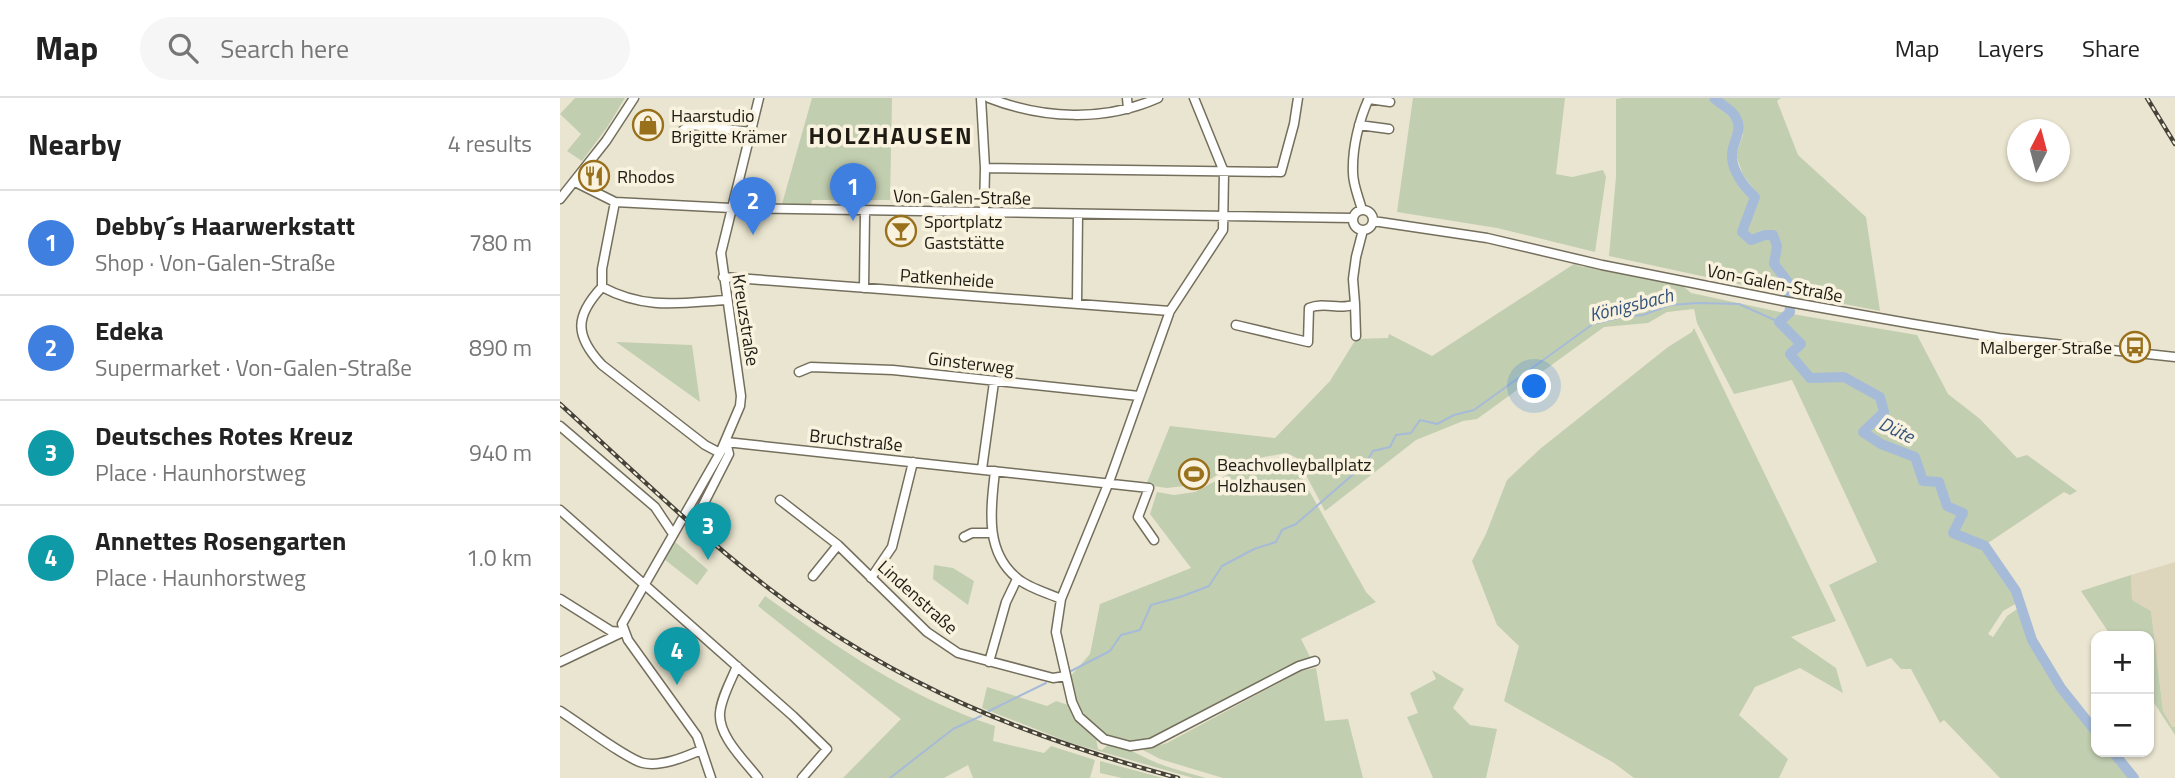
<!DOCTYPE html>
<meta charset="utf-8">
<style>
body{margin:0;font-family:"Titillium Web",sans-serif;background:#f6f6f6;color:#222}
.controls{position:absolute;right:21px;bottom:21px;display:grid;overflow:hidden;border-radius:14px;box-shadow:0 2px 5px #0004}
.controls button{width:63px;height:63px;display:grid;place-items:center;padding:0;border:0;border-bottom:2px solid #e0e0e0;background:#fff;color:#222;font:35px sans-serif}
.compass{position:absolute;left:1447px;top:21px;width:63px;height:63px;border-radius:50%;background:#fff;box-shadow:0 2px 5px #0004;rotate:6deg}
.you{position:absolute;left:975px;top:289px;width:24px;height:24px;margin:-18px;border:5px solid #fff;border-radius:50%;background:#1a73e8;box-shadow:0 0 0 10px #1a73e833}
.badge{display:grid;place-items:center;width:46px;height:46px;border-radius:50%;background:#99701c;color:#fff;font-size:23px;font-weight:700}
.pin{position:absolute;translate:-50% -58px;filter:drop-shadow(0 2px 4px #0008)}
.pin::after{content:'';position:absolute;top:37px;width:24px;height:21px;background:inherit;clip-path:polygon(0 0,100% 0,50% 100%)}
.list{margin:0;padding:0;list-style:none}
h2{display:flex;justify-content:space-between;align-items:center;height:91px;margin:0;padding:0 28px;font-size:30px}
h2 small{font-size:23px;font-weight:400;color:#767676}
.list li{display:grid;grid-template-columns:46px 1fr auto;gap:21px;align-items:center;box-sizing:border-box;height:105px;padding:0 28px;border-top:2px solid #e0e0e0}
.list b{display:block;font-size:26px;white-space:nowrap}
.list p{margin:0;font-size:23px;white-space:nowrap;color:#767676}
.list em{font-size:23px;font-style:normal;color:#767676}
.icon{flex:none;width:38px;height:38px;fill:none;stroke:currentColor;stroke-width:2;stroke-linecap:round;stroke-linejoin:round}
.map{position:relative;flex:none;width:1615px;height:680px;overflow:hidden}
header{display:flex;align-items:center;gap:42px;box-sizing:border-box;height:98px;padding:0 35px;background:#fff;border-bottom:2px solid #e0e0e0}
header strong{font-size:33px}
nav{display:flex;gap:38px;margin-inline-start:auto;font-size:24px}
.search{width:490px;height:63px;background:#f6f6f6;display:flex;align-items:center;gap:18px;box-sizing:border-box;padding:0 24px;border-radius:38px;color:#767676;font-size:26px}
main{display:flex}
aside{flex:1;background:#fff}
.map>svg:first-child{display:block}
</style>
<header>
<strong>Map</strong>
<div class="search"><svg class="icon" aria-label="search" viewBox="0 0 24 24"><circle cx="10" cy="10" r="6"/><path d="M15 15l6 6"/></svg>Search here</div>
<nav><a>Map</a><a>Layers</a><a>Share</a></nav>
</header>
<main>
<aside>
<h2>Nearby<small>4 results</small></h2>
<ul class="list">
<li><span class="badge" style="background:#3f7fe0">1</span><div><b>Debby´s Haarwerkstatt</b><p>Shop · Von-Galen-Straße</p></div><em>780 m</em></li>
<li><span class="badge" style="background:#3f7fe0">2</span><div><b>Edeka</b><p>Supermarket · Von-Galen-Straße</p></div><em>890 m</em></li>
<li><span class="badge" style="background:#0f9aa8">3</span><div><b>Deutsches Rotes Kreuz</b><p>Place · Haunhorstweg</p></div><em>940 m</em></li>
<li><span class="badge" style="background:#0f9aa8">4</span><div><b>Annettes Rosengarten</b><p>Place · Haunhorstweg</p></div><em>1.0 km</em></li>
</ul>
</aside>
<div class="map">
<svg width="1615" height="680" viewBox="0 0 1615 680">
<rect width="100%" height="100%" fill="#eae5d0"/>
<!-- built -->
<path fill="#ded6bc" d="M1615 464V629L1612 630 1603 613 1591 513 1572 502 1571 477Z"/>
<!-- green -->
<path fill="#c2ceb0" d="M15 0H65L48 28 22 63 7 53 21 36 0 16Z
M252 0H332L330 102H252L251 107 222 106Z
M853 0H1005L996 76 1012 79 1043 72 1046 79 1035 154 937 130 837 114Z
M1062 0H1148C1155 8 1166 14 1172 22 1182 34 1168 46 1169 58 1170 75 1179 89 1191 101L1178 134 1190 146 1206 139 1211 140 1214 148 1211 167 1226 185 1225 196 1049 158 1056 79V1Z
M1159 0H1221L1217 3 1238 57 1306 119 1320 213 1233 196 1232 182 1217 165 1221 147 1215 134 1204 132 1191 138 1186 134 1199 98 1183 77 1176 57 1183 37 1179 16Z
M1014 166 1023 169 1033 168 1122 187 1131 195 1220 214 1357 237 1388 296 1420 321 1457 360 1467 357 1517 393 1510 397 1504 394 1428 445 1460 495 1455 496 1457 505 1443 513 1428 536 1433 539 1447 518 1460 509 1470 543 1499 592 1536 638V654H1549L1571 680H1440L1384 622 1380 625 1351 571H1341L1331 560 1307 569 1269 487 1317 464 1232 282 1174 296 1137 225 1134 211 1107 214 1088 225 1044 229 917 321 903 323 856 342 765 413 737 360 726 355 676 364 651 381 633 387 607 390 586 387 610 328 715 340 770 283 796 241 828 240 829 236 872 258Z
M1134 230 1276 523 1231 539 1276 570 1283 595 1240 570 1195 589 1179 617 1228 661 1219 680H1074L1054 665 944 603 959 548 937 527 912 463 926 436 947 382 980 351 1108 249 1132 234Z
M56 244 132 247 140 304Z
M725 360 733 364 806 494 816 504 741 541 751 561 590 642C568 647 544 639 528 622 519 612 514 593 509 580L530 556 540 506 631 470 590 416 597 394 614 397 635 394 680 370Z
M114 443 148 472 137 487 104 461Z
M374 467 393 470 414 483 408 507 373 481Z
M1571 477 1572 502 1591 513 1603 613 1612 629H1615V637L1589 597V538H1551L1521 493Z
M205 498C278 550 350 600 435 628L433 643 484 655 491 648 535 662 530 680H413L408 667 384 680H283L341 621 198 508Z
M756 570 765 623 788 621 803 680H663L600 661 583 652 607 645 741 573Z
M872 572 904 591 893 610 910 627 937 631 926 680H873L847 619 858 615 850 595 876 581Z
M427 589 487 608 496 603 508 607 519 626 536 640 538 651 542 652 550 645C568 649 580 658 597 665 613 671 629 675 646 680H633L511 645 422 610Z
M540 663 603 680H562L540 675Z"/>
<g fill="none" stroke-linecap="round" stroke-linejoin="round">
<!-- stream -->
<path stroke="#a6bbd8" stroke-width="2" d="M511 573 550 553 561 537 580 532 591 507 620 499 649 488 662 468 694 451 716 444 722 432 736 426 805 366 813 353 830 349 836 337 851 335 860 322 877 326 894 317 914 312 1033 226 1062 219 1083 217 1110 207 1138 205 1179 206 1219 224
M429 613 486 585
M330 680 393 631 421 618"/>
<!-- river -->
<path stroke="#a6bbd8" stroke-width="10" d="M1154 0C1160 6 1171 11 1175 18 1184 32 1173 42 1172 56 1171 72 1184 89 1195 99L1182 134 1191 142 1205 137H1213L1217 148 1214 166 1228 184 1230 214 1219 224 1241 246 1230 256 1250 280 1284 279 1320 299 1324 314 1303 334 1321 346 1355 359 1363 383 1379 384 1387 408 1403 415 1393 435 1425 448 1456 493 1472 542 1501 590 1536 634
M1553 654 1574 680"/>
<!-- minor casing -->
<g stroke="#746f5d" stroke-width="11">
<path id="minor" d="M421 0 425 70 424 115
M429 0C483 21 544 24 598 0
M567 0 568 11
M634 0 664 74 663 132 610 213 549 384 501 501 496 534 512 604 519 619 544 641 570 648 591 645 739 568 755 563
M809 1 830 4
M799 27 829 31
M123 32 132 27 191 34
M425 70 721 74 734 26 738 0
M15 84 55 104 171 110 793 120
M0 101 46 43 74 0
M802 112C799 100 793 87 793 75 792 50 799 22 809 0
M793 122a10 10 0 1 1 20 0a10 10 0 1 1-20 0Z
M813 123 927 140 1042 167 1223 203 1353 226 1439 240 1615 259
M163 179 610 213
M42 189V171L55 104
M304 190 305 114
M517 205 518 116
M795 206 796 238
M676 227 748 244 749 210C765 203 780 213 795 206L793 181 796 159 803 132
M239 274 251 269 333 272 579 298
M0 328 95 409 113 436
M160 355 145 347 42 267C14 237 15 218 42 189 85 212 120 205 166 202
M422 371 434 284
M435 373C431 410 424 453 457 480 468 490 488 495 501 501
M220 402 278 447 367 534 398 555 493 580 506 578
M142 409 169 356 166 344 589 390 578 419 594 442
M0 412 233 618 267 651 242 680
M404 439 412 435H431
M253 478 278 447
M311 480 332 449 353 364
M0 501 51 533 63 534
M0 564 63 534
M429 564 446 504 457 481
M177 568C171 583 161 600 160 615 158 638 185 663 198 680
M0 613C18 624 66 661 83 665 101 669 125 659 141 652
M151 680 137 638 68 542 62 526 160 355 180 308 181 298 161 155 199 0"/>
</g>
<!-- minor -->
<use href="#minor" stroke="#fff" stroke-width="8"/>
<!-- rail casing -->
<g stroke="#454239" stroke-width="4.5">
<path id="rail" d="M1587 0 1615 46
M0 306C69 369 137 435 211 492 338 588 466 639 618 680"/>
</g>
<!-- rail -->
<use href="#rail" stroke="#f8f2de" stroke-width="2" stroke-dasharray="5" stroke-linecap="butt"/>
</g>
<!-- icons -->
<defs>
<g id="shop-ring" transform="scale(1.575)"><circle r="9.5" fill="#f8f2de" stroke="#99701c" stroke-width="1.5"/><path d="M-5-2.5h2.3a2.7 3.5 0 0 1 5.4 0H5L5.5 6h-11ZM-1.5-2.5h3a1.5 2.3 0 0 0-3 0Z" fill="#99701c"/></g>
<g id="restaurant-ring" transform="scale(1.575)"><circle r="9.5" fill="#f8f2de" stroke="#99701c" stroke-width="1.5"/><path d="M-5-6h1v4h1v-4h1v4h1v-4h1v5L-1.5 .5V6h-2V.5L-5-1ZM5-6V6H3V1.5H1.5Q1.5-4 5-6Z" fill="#99701c"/></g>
<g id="bar-ring" transform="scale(1.575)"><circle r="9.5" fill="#f8f2de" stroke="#99701c" stroke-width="1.5"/><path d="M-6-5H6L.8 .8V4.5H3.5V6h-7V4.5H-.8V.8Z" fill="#99701c"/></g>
<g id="bus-ring" transform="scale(1.575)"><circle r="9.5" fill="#f8f2de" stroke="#99701c" stroke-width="1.5"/><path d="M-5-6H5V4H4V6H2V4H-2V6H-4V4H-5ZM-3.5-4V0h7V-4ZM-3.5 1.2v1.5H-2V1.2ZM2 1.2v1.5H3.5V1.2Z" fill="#99701c"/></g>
<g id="stadium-ring" transform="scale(1.575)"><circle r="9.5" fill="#f8f2de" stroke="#99701c" stroke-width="1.5"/><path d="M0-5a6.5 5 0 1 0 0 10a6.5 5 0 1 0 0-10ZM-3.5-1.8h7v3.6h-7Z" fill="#99701c"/></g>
</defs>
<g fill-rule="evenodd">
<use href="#shop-ring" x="88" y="27"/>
<use href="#restaurant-ring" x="34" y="78"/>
<use href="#bar-ring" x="341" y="133"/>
<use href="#bus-ring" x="1575" y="249"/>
<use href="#stadium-ring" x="634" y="376"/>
</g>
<g text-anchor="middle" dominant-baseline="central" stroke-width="7" stroke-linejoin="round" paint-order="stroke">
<!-- poi labels -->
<g font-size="18" fill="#1d1b14" stroke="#f8f2de" text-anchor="start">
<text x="111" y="17">Haarstudio<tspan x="111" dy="21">Brigitte Krämer</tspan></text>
<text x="57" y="78">Rhodos</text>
<text x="364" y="123">Sportplatz<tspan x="364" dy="21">Gaststätte</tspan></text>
<text x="1552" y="249" text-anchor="end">Malberger Straße</text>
<text x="657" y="366">Beachvolleyballplatz<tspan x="657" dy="21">Holzhausen</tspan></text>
</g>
<!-- street labels -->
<g font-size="18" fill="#1d1b14" stroke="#f8f2de">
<text transform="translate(402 99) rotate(1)">Von-Galen-Straße</text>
<text transform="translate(387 180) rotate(4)">Patkenheide</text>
<text transform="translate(1215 185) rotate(11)">Von-Galen-Straße</text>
<text transform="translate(186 222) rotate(81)">Kreuzstraße</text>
<text transform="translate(411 265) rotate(7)">Ginsterweg</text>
<text transform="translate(296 342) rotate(6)">Bruchstraße</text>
<text transform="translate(358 499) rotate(42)">Lindenstraße</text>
</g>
<!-- water labels -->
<g font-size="19" font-style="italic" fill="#35547d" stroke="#f8f2de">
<text transform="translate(1071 206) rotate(-14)">Königsbach</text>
<text transform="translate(1337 331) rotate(26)">Düte</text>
</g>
<!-- district labels -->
<g font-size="24" font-weight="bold" letter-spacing="2" fill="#1d1b14" stroke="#f8f2de">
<text x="331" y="37">HOLZHAUSEN</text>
</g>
</g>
</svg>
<div class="controls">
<button>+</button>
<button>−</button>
</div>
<svg class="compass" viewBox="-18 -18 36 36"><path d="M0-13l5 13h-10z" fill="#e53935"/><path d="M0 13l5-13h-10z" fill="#767676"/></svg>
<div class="you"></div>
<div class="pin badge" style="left:293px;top:123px;background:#3f7fe0">1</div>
<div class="pin badge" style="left:193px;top:137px;background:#3f7fe0">2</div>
<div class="pin badge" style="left:148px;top:462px;background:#0f9aa8">3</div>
<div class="pin badge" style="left:117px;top:587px;background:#0f9aa8">4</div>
</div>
</main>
